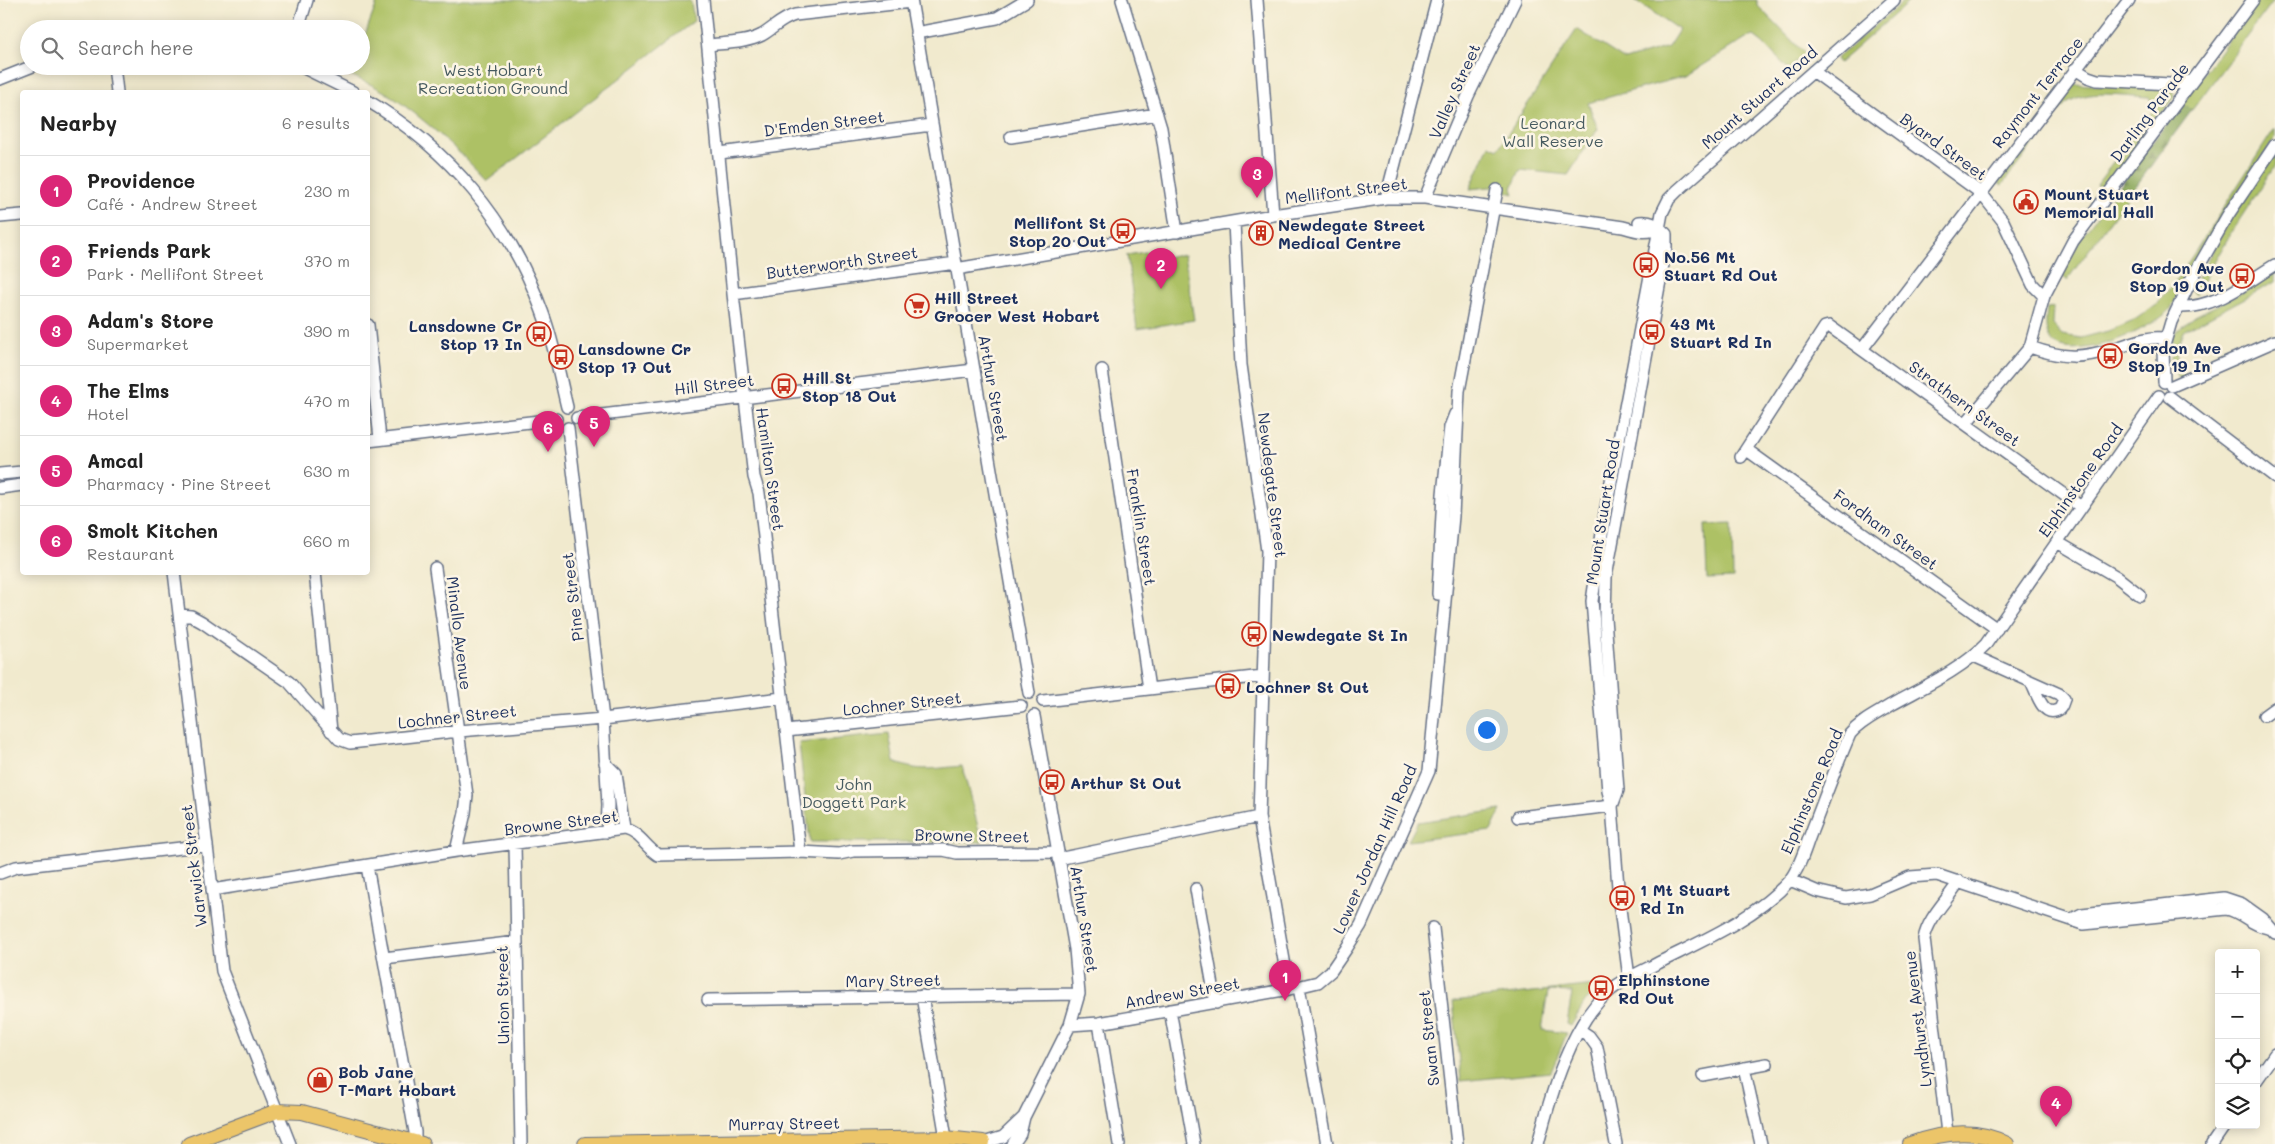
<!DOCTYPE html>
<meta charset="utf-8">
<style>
body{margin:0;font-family:Mali,sans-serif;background:#f2f2f2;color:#222}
.controls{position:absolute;right:15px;bottom:15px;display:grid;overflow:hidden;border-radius:5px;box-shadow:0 2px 12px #0003}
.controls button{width:45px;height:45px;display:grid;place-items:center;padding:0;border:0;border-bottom:1px solid #e0e0e0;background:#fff;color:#222;font:25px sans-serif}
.you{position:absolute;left:1486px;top:729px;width:18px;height:18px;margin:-12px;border:4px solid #fff;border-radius:50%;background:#1a73e8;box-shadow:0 0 0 8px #1a73e833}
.badge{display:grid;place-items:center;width:32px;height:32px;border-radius:50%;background:#db2777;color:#fff;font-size:16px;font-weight:700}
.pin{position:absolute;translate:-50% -41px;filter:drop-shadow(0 1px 2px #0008)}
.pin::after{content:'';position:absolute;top:26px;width:18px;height:15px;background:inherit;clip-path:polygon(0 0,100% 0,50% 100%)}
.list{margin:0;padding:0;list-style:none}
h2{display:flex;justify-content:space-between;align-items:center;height:65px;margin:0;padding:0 20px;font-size:21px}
h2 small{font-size:16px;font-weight:400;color:#767676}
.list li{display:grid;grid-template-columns:32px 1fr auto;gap:15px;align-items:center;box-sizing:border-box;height:70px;padding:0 20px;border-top:1px solid #e0e0e0}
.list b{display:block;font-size:19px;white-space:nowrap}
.list p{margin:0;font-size:16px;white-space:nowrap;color:#767676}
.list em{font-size:16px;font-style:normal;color:#767676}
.icon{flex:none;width:28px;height:28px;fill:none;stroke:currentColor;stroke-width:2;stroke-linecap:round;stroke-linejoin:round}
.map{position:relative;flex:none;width:2275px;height:1144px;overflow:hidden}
.search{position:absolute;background:#fff;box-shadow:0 2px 12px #0003;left:20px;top:20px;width:350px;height:55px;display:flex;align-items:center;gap:12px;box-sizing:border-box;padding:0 18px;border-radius:28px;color:#767676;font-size:19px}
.panel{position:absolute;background:#fff;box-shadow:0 2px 12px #0003;left:20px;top:90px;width:350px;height:485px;border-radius:5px}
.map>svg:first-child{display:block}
</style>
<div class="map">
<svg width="2275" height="1144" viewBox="0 0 2275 1144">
<defs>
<pattern id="forest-firs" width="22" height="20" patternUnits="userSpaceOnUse" patternTransform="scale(1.25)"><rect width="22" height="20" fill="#8aa75a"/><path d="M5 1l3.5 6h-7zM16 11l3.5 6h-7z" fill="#70884e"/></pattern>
</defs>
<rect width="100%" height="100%" fill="#fcf5e5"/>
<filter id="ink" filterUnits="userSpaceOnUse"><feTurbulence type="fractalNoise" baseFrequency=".02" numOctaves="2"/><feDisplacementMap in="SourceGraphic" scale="10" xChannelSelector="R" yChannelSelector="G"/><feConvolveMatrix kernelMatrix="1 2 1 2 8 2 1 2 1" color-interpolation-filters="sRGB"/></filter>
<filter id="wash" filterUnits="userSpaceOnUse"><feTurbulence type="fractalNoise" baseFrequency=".0096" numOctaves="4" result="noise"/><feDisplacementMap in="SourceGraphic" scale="20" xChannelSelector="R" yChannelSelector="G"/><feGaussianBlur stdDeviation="1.12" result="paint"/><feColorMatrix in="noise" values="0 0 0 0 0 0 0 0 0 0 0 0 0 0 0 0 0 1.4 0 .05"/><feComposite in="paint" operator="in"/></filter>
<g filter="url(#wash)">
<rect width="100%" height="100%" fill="#f1eace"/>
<!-- green -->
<path fill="#adc165" stroke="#647862" d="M378 0H688L691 2 694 21 487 181C457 149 425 119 388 94 377 87 363 81 350 75L353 66H361V45Z
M1635 0H1757V5L1810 59 1795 62 1793 74 1762 42 1754 36 1746 38 1685 76 1588 103 1598 129 1568 175 1520 170 1512 188 1514 194 1490 187 1470 189 1489 145 1498 149 1577 29 1625 60 1668 47 1679 30Z
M1905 0H1911L1839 63 1836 59Z
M2258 0H2274L2192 110 2181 104Z
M2073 84 2168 89 2174 92 2175 96 2105 191 2096 185 2150 115 2154 108 2149 97C2122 96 2088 88 2065 104L2002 185 1998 182Z
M2275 128V138L2211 235 2170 310C2151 329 2080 361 2055 344 2043 336 2046 320 2047 308L2054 307 2053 325 2062 335 2081 338 2108 331 2136 319 2158 303 2178 278Z
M2275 153V166L2232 231 2196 295 2192 290 2193 285 2232 216Z
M2117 190H2133L2067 280 2060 275 2082 236Z
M1156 250 1160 258 1184 255 1194 320 1137 329 1127 255Z
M2275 272V282L2185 330C2178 343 2176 353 2177 368L2187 376 2179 379 2171 362 2172 335 2195 316 2247 290Z
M1732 524 1733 578 1707 579 1705 525Z
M889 734 894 762C919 773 936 768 962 766L982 842H810L799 743Z
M1501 810 1491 831 1408 841 1418 822Z
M1604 984 1585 1002 1571 1026 1567 1024 1572 992 1548 991 1542 1030 1567 1033 1551 1072 1461 1081 1453 1001Z"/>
<!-- forest -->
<path fill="url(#forest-firs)" stroke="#526b5c" d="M2181 104 2192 110 2133 190H2117Z"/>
</g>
<g filter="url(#ink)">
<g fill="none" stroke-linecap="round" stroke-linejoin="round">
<!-- minor casing -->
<g stroke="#667085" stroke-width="14">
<path id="minor" d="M703 0 733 294 754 477 759 493 800 852
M911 0 1029 693
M1122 0 1161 128 1177 232
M1257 0 1273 215
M298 29 307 0
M916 33 997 18 1027 0
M708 45C725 43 747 43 762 35 774 28 781 19 795 15L911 2
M114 66 117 92
M300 66 353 92
M2075 69 2088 77 2097 80 2170 84 2192 81
M1813 71 1981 193 2003 221 2033 285 2044 296
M0 79 33 66
M368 101C449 149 510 222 542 311 554 342 559 375 567 407
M1011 137 1157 114
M720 153 931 125
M1386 198 1437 0
M1425 198 1468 96 1515 0
M0 217 22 215
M1234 222 1241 365 1267 551 1259 817 1289 989
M956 269 1273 215 1386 198H1425L1623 227C1636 231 1648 235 1660 227
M733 294 956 263
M2178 307C2215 309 2245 283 2275 265
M368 325 380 439
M2030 347C2064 359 2081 359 2116 348 2133 343 2146 336 2164 338
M1863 348 2129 0
M1102 370 1149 689
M2164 382 2163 349 2171 322 2192 278 2228 215 2275 145
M2172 386 2275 341
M2170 397 2275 477
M577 418 974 370
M1966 423 2030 347 2044 296 2073 241 2253 0
M568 428 603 719 608 805 607 832
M368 441 556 419
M1747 450 1997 629
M1741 457 1825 327 1829 326 2081 507
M0 474 22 472
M0 488 22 485
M2057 542 2117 577 2140 595
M435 568 467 795 465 813 456 851
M174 572 222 971 290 1144
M315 572 331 731
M1438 594 1443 494 1450 427 1455 414
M180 615 191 616 202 622 289 682 339 739 350 743 459 731 603 719 782 698
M1974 656 2059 694 2064 699C2062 705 2061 710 2055 711 2042 715 2036 691 2031 682
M1043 701 1263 676
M2264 716 2275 708
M786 731 1021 706
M605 763 616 774 624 829
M1612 806 1618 790 1605 618 1606 577 1666 248V234C1657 225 1652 221 1639 222
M1518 817 1612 806
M515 844 521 1144
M1058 859 1259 817
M367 866 415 1132V1144
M0 873 16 867 207 845
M1790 880 1816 891 1846 898 1870 894 1910 877 1937 875 2084 924 2226 909C2242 911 2249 925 2268 928
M1196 889 1216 1003
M212 890 456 851 624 829C640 833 645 847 658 855L800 852 839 854 853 851 943 850 957 853 1057 852
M2072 919 2082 914 2224 898 2242 904 2263 919 2275 933
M1433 928 1457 1144
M384 958 517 942
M1629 978 1619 901 1612 806 1608 791 1592 601 1605 513 1662 213 1669 199 1677 191 1894 0
M1299 987 1327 1144
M922 996 946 1138
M708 1000 1079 994
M1170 1010 1194 1144
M1099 1023 1119 1144
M1070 1025 1099 1023 1289 989 1318 982 1331 971 1346 949 1361 925 1429 771 1453 516 1459 391 1497 190
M1580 1030 1589 1036 1597 1047 1616 1144
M1744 1068 1761 1144
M1703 1076 1767 1064
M2256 1081 2275 1054
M1947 1133 1924 939C1928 917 1948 900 1959 881
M987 1142 1003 1137 1024 1117
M1013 1144 1020 1134 1024 1117 1070 1025 1079 994 1075 949 1034 716
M1538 1144C1550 1097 1572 1019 1612 989 1627 977 1645 970 1662 961 1704 940 1757 917 1789 881 1800 868 1805 848 1811 833 1824 800 1836 766 1850 734 1861 721 1877 714 1891 705 1923 687 1960 671 1986 644L2159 396
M2212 1144 2225 1125"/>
</g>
<!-- major casing -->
<g stroke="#667085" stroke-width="16">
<path id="major" d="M189 1144 277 1111 302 1112 422 1144
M585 1144 946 1138 983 1142
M1910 1144C1942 1132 1976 1127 2007 1144"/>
</g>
<!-- minor -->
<use href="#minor" stroke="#fff" stroke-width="11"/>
<!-- major -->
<use href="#major" stroke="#ecc569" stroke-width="14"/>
</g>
</g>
<!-- icons -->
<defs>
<g id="civic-ring" transform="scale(1.25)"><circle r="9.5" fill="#fcf5e5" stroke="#c8321e" stroke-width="1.5"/><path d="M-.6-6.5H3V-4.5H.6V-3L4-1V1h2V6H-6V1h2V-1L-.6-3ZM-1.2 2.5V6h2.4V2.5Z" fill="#c8321e"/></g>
<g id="bus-ring" transform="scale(1.25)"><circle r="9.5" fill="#fcf5e5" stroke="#c8321e" stroke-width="1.5"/><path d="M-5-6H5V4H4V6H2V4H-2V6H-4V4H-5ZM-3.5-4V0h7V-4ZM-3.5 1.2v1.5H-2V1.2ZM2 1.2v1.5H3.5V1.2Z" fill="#c8321e"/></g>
<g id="building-ring" transform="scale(1.25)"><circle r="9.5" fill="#fcf5e5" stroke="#c8321e" stroke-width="1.5"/><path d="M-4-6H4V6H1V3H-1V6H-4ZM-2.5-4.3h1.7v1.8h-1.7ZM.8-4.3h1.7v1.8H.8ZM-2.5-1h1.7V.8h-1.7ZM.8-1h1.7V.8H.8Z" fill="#c8321e"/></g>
<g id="supermarket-ring" transform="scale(1.25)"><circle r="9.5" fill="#fcf5e5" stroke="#c8321e" stroke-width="1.5"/><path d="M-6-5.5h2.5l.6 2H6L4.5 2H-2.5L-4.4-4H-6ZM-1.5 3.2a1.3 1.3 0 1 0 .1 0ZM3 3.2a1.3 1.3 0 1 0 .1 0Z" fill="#c8321e"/></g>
<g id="shop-ring" transform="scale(1.25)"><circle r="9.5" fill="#fcf5e5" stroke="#c8321e" stroke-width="1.5"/><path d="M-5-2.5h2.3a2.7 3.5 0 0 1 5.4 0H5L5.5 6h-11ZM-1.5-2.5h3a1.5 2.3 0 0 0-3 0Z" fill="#c8321e"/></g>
</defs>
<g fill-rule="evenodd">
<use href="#civic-ring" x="2026" y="202"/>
<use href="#bus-ring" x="1123" y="231"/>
<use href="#building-ring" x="1261" y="233"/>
<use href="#bus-ring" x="1646" y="265"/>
<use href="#bus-ring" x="2242" y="276"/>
<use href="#supermarket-ring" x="917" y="306"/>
<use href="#bus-ring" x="1652" y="332"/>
<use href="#bus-ring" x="539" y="334"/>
<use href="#bus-ring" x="2110" y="356"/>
<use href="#bus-ring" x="561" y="357"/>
<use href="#bus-ring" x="784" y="386"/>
<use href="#bus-ring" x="1254" y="634"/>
<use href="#bus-ring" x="1228" y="686"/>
<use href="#bus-ring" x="1052" y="782"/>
<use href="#bus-ring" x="1622" y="898"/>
<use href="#bus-ring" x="1601" y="988"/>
<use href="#shop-ring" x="320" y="1080"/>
</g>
<g text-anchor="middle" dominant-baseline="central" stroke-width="5" stroke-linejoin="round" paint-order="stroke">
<!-- park labels -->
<g font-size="16" fill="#475b60" stroke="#fcf5e5">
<text x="493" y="69">West Hobart<tspan x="493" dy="18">Recreation Ground</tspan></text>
<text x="1553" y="122">Leonard<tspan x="1553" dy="18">Wall Reserve</tspan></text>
<text x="854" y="783">John<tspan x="854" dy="18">Doggett Park</tspan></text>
</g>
<!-- street labels -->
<g font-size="16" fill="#1b2f5e" stroke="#fcf5e5">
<text transform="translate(1454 91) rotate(-66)">Valley Street</text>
<text transform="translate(2037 92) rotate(-52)">Raymont Terrace</text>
<text transform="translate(1759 97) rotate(-41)">Mount Stuart Road</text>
<text transform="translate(2149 112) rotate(-53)">Darling Parade</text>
<text transform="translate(824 123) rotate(-7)">D'Emden Street</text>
<text transform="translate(1944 146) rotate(36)">Byard Street</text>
<text transform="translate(1346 190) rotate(-7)">Mellifont Street</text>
<text transform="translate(842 262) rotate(-8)">Butterworth Street</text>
<text transform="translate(714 384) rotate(-7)">Hill Street</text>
<text transform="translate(994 388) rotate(80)">Arthur Street</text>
<text transform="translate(1965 403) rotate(36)">Strathern Street</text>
<text transform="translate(771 469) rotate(82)">Hamilton Street</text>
<text transform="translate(2080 480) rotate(-55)">Elphinstone Road</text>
<text transform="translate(1273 485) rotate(83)">Newdegate Street</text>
<text transform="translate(1602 512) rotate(-81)">Mount Stuart Road</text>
<text transform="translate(1142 527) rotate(81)">Franklin Street</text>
<text transform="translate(1886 529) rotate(36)">Fordham Street</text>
<text transform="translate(572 597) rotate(-97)">Pine Street</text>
<text transform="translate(460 633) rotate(83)">Minallo Avenue</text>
<text transform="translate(902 703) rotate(-6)">Lochner Street</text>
<text transform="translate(457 716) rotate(-6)">Lochner Street</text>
<text transform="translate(1811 791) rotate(-67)">Elphinstone Road</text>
<text transform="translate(561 822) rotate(-7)">Browne Street</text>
<text transform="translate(972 835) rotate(1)">Browne Street</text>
<text transform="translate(1374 849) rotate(-66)">Lower Jordan Hill Road</text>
<text transform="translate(193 866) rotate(-97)">Warwick Street</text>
<text transform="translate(1085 919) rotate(81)">Arthur Street</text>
<text transform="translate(893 980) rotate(-1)">Mary Street</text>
<text transform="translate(1182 992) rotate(-10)">Andrew Street</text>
<text transform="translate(502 995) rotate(-91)">Union Street</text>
<text transform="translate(1917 1019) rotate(-97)">Lyndhurst Avenue</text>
<text transform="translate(1428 1038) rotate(-96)">Swan Street</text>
<text transform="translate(784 1123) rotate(-1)">Murray Street</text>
</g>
<!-- poi labels -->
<g font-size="16" font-weight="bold" fill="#1b2f5e" stroke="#fcf5e5" text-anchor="start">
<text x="2044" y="193">Mount Stuart<tspan x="2044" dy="18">Memorial Hall</tspan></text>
<text x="1106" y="222" text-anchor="end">Mellifont St<tspan x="1106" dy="18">Stop 20 Out</tspan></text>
<text x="1278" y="224">Newdegate Street<tspan x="1278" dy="18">Medical Centre</tspan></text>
<text x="1664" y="256">No.56 Mt<tspan x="1664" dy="18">Stuart Rd Out</tspan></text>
<text x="2224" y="267" text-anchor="end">Gordon Ave<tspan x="2224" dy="18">Stop 19 Out</tspan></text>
<text x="934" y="297">Hill Street<tspan x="934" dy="18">Grocer West Hobart</tspan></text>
<text x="1670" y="323">43 Mt<tspan x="1670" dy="18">Stuart Rd In</tspan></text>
<text x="522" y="325" text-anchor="end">Lansdowne Cr<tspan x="522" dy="18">Stop 17 In</tspan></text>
<text x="2128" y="347">Gordon Ave<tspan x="2128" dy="18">Stop 19 In</tspan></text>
<text x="578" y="348">Lansdowne Cr<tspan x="578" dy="18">Stop 17 Out</tspan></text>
<text x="802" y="377">Hill St<tspan x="802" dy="18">Stop 18 Out</tspan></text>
<text x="1272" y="634">Newdegate St In</text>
<text x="1246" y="686">Lochner St Out</text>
<text x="1070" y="782">Arthur St Out</text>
<text x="1640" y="889">1 Mt Stuart<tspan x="1640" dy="18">Rd In</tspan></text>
<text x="1618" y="979">Elphinstone<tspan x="1618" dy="18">Rd Out</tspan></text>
<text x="338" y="1071">Bob Jane<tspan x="338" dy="18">T-Mart Hobart</tspan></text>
</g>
</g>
</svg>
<div class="controls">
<button>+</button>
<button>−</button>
<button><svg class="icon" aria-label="locate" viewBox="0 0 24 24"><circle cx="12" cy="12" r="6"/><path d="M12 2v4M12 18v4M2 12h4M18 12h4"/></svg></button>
<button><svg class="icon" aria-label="layers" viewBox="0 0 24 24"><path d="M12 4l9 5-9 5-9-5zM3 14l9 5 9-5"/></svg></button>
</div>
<div class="you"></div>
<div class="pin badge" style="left:1285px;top:1001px">1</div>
<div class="pin badge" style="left:1161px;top:289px">2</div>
<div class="pin badge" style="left:1257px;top:198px">3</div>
<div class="pin badge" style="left:2056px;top:1127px">4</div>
<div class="pin badge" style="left:594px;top:447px">5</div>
<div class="pin badge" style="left:548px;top:452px">6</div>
<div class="search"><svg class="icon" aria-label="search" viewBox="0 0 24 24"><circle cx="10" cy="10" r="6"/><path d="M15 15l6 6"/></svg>Search here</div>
<section class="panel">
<h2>Nearby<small>6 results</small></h2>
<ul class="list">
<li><span class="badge">1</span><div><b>Providence</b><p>Café · Andrew Street</p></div><em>230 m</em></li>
<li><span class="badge">2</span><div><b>Friends Park</b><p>Park · Mellifont Street</p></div><em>370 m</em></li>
<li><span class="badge">3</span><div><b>Adam's Store</b><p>Supermarket</p></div><em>390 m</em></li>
<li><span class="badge">4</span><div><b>The Elms</b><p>Hotel</p></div><em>470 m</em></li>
<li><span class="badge">5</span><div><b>Amcal</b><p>Pharmacy · Pine Street</p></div><em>630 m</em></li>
<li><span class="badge">6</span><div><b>Smolt Kitchen</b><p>Restaurant</p></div><em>660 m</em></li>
</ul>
</section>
</div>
